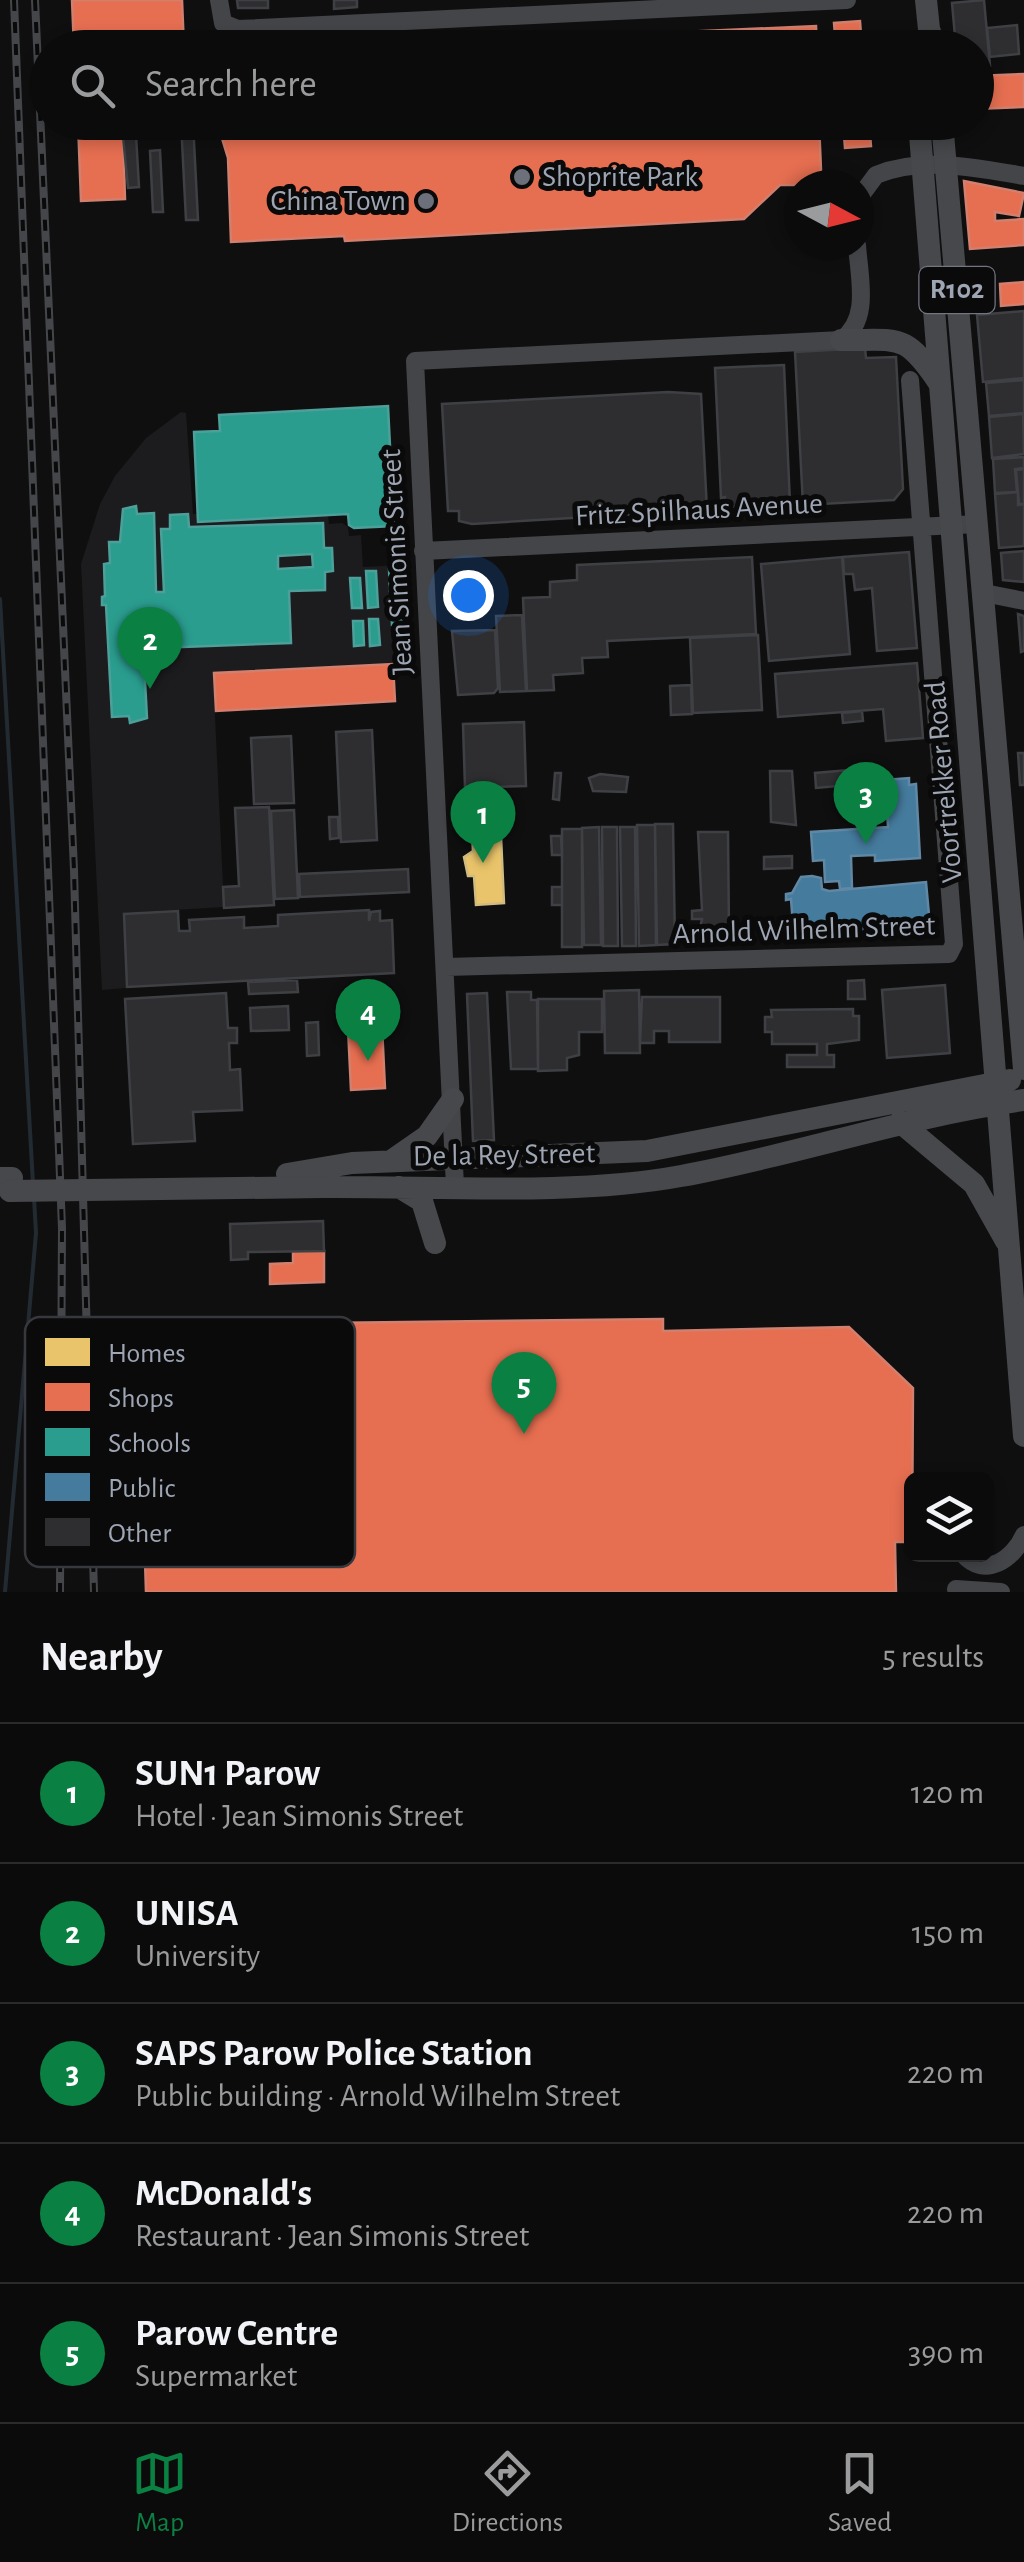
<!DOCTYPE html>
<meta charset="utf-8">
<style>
body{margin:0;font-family:"Alegreya Sans",sans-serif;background:#19191a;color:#f1f3f6}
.controls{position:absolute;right:30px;bottom:30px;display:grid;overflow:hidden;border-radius:15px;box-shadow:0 5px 15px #0003}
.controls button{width:90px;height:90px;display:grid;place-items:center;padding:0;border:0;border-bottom:2px solid #2b2b2d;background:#0b0b0c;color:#f1f3f6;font:50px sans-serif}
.compass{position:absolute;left:784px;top:170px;width:90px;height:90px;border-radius:50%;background:#0b0b0c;box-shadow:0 5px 15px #0003;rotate:97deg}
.you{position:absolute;left:468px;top:595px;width:35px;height:35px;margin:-25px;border:8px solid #fff;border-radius:50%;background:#1a73e8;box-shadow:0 0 0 15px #1a73e833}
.badge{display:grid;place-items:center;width:65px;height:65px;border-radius:50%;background:#0b8043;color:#fff;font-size:32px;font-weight:700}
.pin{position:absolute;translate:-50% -82px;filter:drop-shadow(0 2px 5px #0008)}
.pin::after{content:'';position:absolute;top:52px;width:35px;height:30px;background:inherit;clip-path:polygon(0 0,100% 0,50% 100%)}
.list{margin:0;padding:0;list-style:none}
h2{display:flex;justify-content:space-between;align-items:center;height:130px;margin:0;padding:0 40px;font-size:42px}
h2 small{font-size:32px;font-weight:400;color:#9a9b9d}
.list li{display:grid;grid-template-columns:65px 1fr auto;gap:30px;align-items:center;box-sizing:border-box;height:140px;padding:0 40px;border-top:2px solid #2b2b2d}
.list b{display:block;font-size:38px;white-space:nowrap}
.list p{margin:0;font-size:32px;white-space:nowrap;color:#9a9b9d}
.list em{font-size:32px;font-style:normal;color:#9a9b9d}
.icon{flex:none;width:55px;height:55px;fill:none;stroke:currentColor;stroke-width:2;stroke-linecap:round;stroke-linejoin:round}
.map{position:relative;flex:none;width:1024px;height:1592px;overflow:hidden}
.search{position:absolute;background:#0b0b0c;box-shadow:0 5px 15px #0003;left:30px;right:30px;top:30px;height:110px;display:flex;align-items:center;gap:25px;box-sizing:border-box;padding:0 35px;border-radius:55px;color:#9a9b9d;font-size:38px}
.sheet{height:830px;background:#0b0b0c}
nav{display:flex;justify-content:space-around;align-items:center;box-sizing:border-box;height:140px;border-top:2px solid #2b2b2d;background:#0b0b0c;font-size:28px;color:#9a9b9d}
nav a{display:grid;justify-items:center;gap:5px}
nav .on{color:#0b8043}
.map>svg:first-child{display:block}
</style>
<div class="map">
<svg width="1024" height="1592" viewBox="0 0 1024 1592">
<rect width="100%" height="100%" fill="#0f0f10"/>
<!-- built -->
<path fill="#1c1c1f" d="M181 412 186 413 193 514 328 515 329 524 342 523 348 527 349 536 361 535 363 567 401 565 406 652H396L397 663 213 673 224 907 124 913 126 988 102 990 81 564 100 504 115 476 146 438Z"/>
<!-- homes -->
<path fill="#e9c46a" stroke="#d2bb80" stroke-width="2.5" d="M500 814 504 903 476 905 474 876H468L464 857 473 851 471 816Z"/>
<!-- shops -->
<path fill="#e76f51" stroke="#d17f6e" stroke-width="2.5" d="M72 0H182L184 48H74Z
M860 21 862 48H836L834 23Z
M816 26 817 48H300L499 34 501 40Z
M1024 74V107L976 109V76Z
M78 122H130L131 135H123L125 199 81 201Z
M217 122H819L821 170 809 185H780L744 219 345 241 344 236 231 242 228 158Z
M843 122H869L871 146 845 148Z
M964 181 1024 193 1019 216 995 212V221L1024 219V245L970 249Z
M1024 282V304L1001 306 1000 284Z
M393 664 395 701 216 711 214 673Z
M382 1026 385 1088 351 1090 348 1028Z
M324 1251V1282L270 1284V1264L293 1263V1252Z
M663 1319V1331L849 1327 913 1388 912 1542H895L896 1592H146L143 1495H136L132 1349H150L149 1343H157L156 1332 209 1330V1337L222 1336V1330L321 1323Z"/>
<!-- schools -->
<path fill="#2a9d8f" stroke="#4d9f9a" stroke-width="2.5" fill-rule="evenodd" d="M388 406 394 526 354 528 349 525 348 514 198 522 194 432 220 431 219 415Z
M136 506 137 514 154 513 156 592H164L161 529H170V515L188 514 189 527 323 523 324 548H332L333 571 325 572V590L289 591 291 643 156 648 146 646 145 624 133 625 134 633H139L140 662H144L147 718 130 723 129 716 112 717 106 605H102V597L105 596 104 564 110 563 109 542H120L123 509ZM312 554 313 567 278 569V556Z
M389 569H398L399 590 390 591Z
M366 571H376L378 607 368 608Z
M350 578H360L362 608H352Z
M391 600H401L402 625H392Z
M369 619H378L380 645 370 646Z
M353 621H363L364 645 354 646Z"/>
<!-- public -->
<path fill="#457b9d" stroke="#6088a4" stroke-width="2.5" d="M909 778V785L916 784 920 858 875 861V855L851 856 852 888 840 889 839 881 825 882 824 860 813 861 811 832 888 827 885 780Z
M812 876 821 878 822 889 829 891 926 882 930 926 840 933 831 931V925L822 926V930H799L793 925 791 899 786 900V894L792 893 801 877Z"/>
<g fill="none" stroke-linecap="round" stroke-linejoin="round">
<!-- stream -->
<path stroke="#232b32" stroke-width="4" d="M0 599 33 1184
M5 1592 36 1233 34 1198"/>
</g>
<!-- building -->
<path fill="#2e2e31" stroke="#3e4044" stroke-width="2.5" d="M237 0H268V8H238Z
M334 0H357V7L334 9Z
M984 0 990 66 976 68V48H956L952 3Z
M1017 25 1019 54 990 57 987 28Z
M331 35 332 45 305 46V36Z
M181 122H193L198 220H186Z
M136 135 139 187 128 188 123 136Z
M160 150 163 212H153L150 151Z
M1024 311V378L983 382 977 315Z
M865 348 866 358 896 357 903 489 894 500 803 505 795 352Z
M784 365 790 504 726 507 725 497 721 498 715 368Z
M1024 380V413L989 416 986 383Z
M668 392 701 394 707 510 472 524 459 521V511H448L442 404Z
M1023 414 1024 454 992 458 989 417Z
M1024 457V468L1015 469 1017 492 995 493 993 459Z
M1024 469V504H1019L1016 470Z
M1018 492V505L1024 504V546L999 548 995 494Z
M1024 551V582L1003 580 1001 553Z
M909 552 917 648 877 651 872 588 855 590 853 574H844L843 557Z
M752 557 756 634 607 641 608 657 582 658 583 673 553 675 554 690 527 691 523 598 550 597V582L577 580V565Z
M842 557 850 654 769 661 761 564Z
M1018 614 1024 616V651L1021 652Z
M522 615 526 691 500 692 496 616Z
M495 630 498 688 494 693 458 695 452 631Z
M758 635 762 710 693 713 690 638Z
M917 663 923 738 886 741 883 709 778 717 775 674Z
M691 685 692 714 671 715 670 686Z
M862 711 863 721 843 723 842 713Z
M524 722 526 786 465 788 463 724Z
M372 730 377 840 341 842 336 732Z
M291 736 294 803 254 804 251 738Z
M1018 753H1024V785H1020Z
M872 768 871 783 816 788 815 773Z
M770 771H792L796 825 771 822Z
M555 773H561L559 800 553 799Z
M600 774 628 777 626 792 593 791 589 778Z
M269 807 274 905 224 908 223 887 239 886 235 808Z
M294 810 298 898 275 899 271 811Z
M329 817H338L339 838 330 839Z
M655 824H673L675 944 657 945Z
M637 825H655L656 945 639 946Z
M599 827 601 945H584L582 828Z
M602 827H617L618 946H603Z
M620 827H635L636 946H622Z
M562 829H582V947H562Z
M698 832H728L729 932H699L702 919H692V911L702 910Z
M551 836H561L562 855H552Z
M792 856V868L764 869V857Z
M408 869 409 892 300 897 299 874Z
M552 887H562V905H552Z
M369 910V921L371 912 380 911V921L392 920 394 973 127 987 124 914 178 911 179 931H190L189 920 244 917V928L278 926V915Z
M297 980 298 992 249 994 248 982Z
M864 980 865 999H848V981Z
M945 985 950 1053 887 1058 882 990Z
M639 990 640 1053H605L604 991Z
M507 992H531V1000H537L538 1069H511Z
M226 993 228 1028H237V1043H229L230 1070 240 1069 242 1110 193 1112 195 1141 133 1144 125 999Z
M487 993 494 1140 473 1141 467 994Z
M642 997H720V1042H669V1031H654V1043H640Z
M538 999H602V1032H579V1055L567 1058V1070L538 1071Z
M288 1006 289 1030 251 1031 250 1008Z
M853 1009V1016H859V1040L827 1044V1055H834V1067H787V1055H817V1044H772V1032H765V1017H772L771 1010Z
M356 1015H373L374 1025 356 1026Z
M318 1022 319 1055 307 1056 306 1023Z
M323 1221 324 1251 248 1252V1259L231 1260 230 1224Z"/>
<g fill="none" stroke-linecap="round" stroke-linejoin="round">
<!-- minor -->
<path stroke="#444549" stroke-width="18" d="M219 0 223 23 238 29 847 0
M859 198 876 175C922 156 977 168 1024 176
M423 551 978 524
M984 593 1024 601
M446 967 949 954 954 944 910 380
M455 1186 415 361 841 340C871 320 859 277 857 245
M963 1554C985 1580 1014 1558 1024 1535
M956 1589 1001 1592"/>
<!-- major -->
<path stroke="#46484b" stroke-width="22" d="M926 0 929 29 936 48
M919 122 1024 1436
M942 122 1024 1069
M841 340C899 341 904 331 939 383
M900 1122 974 1184 1006 1241
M391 1161 427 1136 453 1099
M287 1174 352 1163 647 1151 1010 1080
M0 1178H12
M323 1187C434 1186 574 1196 681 1176 797 1155 907 1116 1024 1100
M399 1187 422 1201 435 1243"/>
<!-- rail casing -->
<g stroke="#44464a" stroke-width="8">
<path id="rail" d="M14 0 62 1228 60 1592
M35 0 74 870 94 1592"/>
</g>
<!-- rail -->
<use href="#rail" stroke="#0a0a0b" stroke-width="4" stroke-dasharray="11" stroke-linecap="butt"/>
<!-- major-bridge -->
<path stroke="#46484b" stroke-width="22" d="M10 1191 323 1187"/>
</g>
<!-- markers -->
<g fill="#6c707a" stroke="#0a0a0b" stroke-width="4">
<circle cx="522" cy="177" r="10"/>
<circle cx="426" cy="201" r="10"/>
</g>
<g text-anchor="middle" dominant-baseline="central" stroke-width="10" stroke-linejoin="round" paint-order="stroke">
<!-- shield labels -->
<rect fill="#0a0a0b" stroke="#727681" stroke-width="2.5" x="919.5" y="267" width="75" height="46" rx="8"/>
<g font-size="28" font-weight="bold" fill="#9ea5b3">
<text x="957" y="290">R102</text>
</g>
<!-- poi labels -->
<g font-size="30" fill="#9ea5b3" stroke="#0a0a0b" text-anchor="start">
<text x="542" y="177">Shoprite Park</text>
<text x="406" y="201" text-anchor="end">China Town</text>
</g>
<!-- street labels -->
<g font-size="30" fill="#9ea5b3" stroke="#0a0a0b">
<text transform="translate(699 510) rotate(-3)">Fritz Spilhaus Avenue</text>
<text transform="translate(397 562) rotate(-93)">Jean Simonis Street</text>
<text transform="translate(944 782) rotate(-95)">Voortrekker Road</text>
<text transform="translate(804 930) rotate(-2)">Arnold Wilhelm Street</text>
<text transform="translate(504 1155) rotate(-1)">De la Rey Street</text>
</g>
</g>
<!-- legend -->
<rect x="25" y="1317" width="330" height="250" rx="15" fill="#0a0a0b" stroke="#36383d" stroke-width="2.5"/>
<rect x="45" y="1338" width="45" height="28" fill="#e9c46a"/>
<rect x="45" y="1383" width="45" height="28" fill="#e76f51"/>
<rect x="45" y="1428" width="45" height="28" fill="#2a9d8f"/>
<rect x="45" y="1473" width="45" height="28" fill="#457b9d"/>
<rect x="45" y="1518" width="45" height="28" fill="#2e2e31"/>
<g font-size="28" fill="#9ea5b3">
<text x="108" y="1362">Homes</text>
<text x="108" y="1407">Shops</text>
<text x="108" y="1452">Schools</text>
<text x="108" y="1497">Public</text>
<text x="108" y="1542">Other</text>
</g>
</svg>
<div class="controls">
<button><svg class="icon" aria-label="layers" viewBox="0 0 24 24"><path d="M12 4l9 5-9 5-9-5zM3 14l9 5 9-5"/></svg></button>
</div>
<svg class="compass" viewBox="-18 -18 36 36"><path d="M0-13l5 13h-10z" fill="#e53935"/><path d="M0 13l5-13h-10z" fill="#9a9b9d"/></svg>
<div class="you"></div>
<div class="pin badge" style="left:483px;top:863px">1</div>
<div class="pin badge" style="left:150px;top:689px">2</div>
<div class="pin badge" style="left:866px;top:844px">3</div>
<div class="pin badge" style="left:368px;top:1061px">4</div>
<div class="pin badge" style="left:524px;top:1434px">5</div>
<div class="search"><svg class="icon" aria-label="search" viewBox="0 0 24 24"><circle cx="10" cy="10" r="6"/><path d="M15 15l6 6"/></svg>Search here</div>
</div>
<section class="sheet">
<h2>Nearby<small>5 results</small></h2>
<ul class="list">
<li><span class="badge">1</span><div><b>SUN1 Parow</b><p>Hotel · Jean Simonis Street</p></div><em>120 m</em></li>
<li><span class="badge">2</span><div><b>UNISA</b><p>University</p></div><em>150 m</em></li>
<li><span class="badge">3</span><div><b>SAPS Parow Police Station</b><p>Public building · Arnold Wilhelm Street</p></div><em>220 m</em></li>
<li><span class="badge">4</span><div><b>McDonald's</b><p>Restaurant · Jean Simonis Street</p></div><em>220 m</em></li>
<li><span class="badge">5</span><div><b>Parow Centre</b><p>Supermarket</p></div><em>390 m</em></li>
</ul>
</section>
<nav>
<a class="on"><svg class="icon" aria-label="map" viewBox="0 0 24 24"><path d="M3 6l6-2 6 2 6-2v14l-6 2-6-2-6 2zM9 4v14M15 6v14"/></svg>Map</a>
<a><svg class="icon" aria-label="directions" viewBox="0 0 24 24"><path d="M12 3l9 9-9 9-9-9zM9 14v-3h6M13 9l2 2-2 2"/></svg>Directions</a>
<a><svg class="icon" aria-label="saved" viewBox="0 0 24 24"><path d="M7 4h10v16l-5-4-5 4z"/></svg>Saved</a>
</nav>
